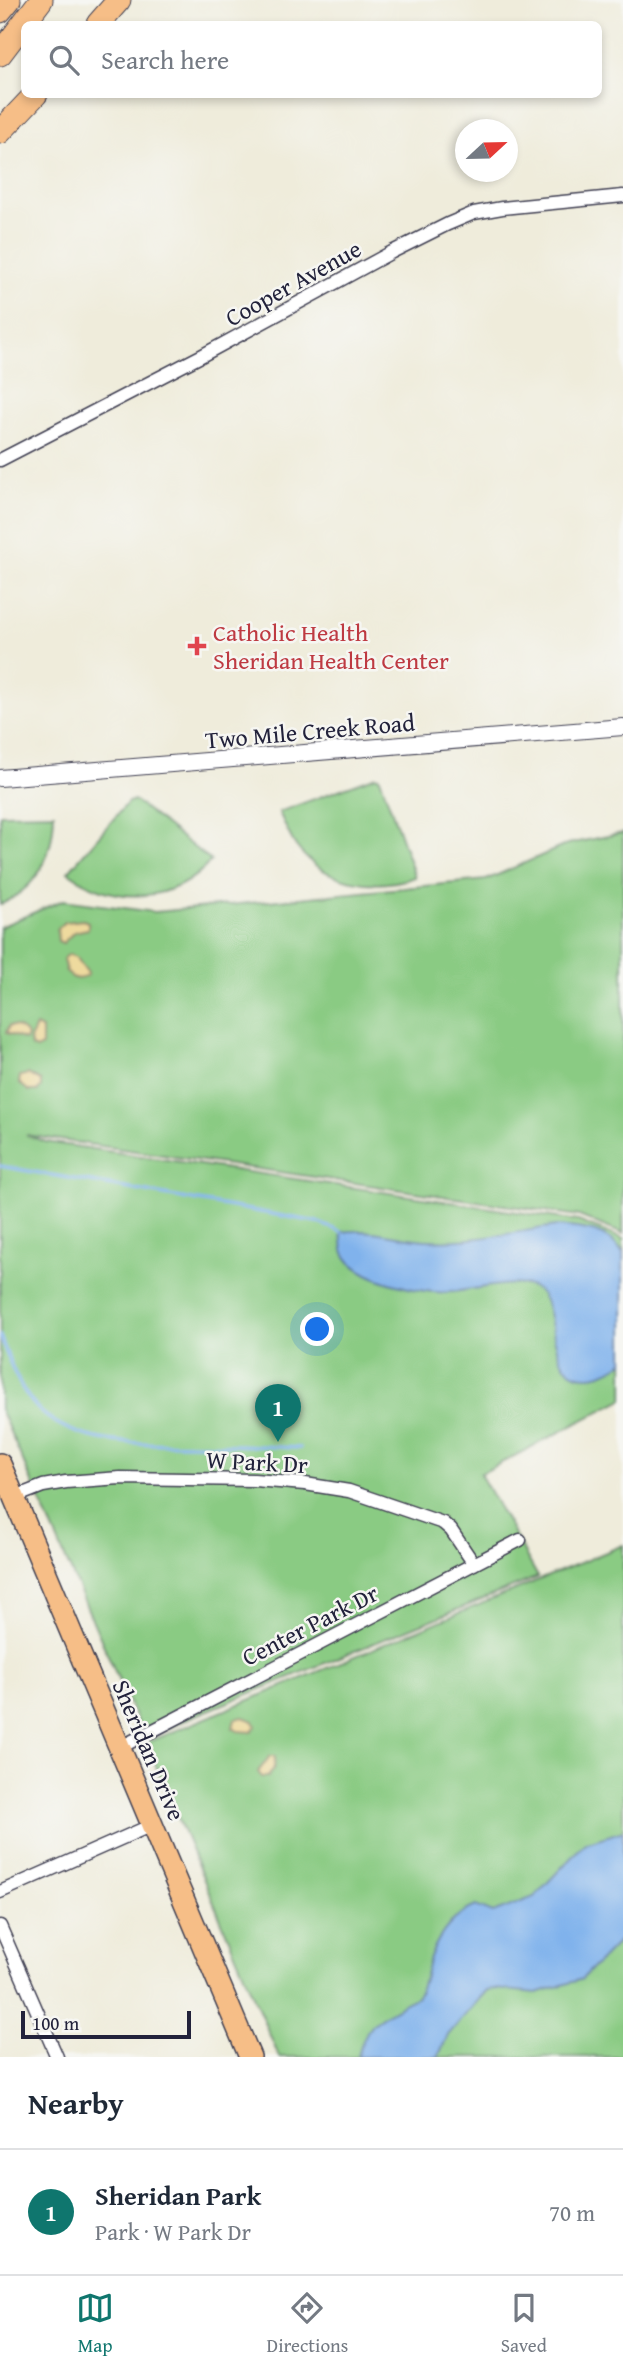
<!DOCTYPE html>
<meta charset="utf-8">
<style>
body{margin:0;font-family:"Gentium Book Plus",serif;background:#f6f6f7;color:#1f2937}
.compass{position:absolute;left:455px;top:119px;width:63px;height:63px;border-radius:50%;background:#fff;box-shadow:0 4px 10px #0003;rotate:68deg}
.scale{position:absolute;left:21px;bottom:18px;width:170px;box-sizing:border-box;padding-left:7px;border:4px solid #22223b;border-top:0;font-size:19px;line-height:24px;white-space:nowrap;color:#22223b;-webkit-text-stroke:5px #f6f6f2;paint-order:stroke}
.you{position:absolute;left:318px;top:1330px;width:24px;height:24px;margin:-18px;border:5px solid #fff;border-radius:50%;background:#1a73e8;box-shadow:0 0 0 10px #1a73e833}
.badge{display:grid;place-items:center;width:46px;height:46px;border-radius:50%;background:#0f766e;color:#fff;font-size:23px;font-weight:700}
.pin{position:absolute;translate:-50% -58px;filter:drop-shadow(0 2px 4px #0008)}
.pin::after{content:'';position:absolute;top:37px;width:24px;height:21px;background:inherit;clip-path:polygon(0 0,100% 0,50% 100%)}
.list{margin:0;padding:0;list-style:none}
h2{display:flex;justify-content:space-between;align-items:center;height:91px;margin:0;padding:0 28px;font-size:30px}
h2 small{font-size:23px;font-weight:400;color:#747a83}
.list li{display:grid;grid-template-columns:46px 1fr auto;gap:21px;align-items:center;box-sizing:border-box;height:126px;padding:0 28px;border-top:2px solid #e0e1e3}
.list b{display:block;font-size:26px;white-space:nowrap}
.list p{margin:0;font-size:23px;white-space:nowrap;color:#747a83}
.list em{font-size:23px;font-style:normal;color:#747a83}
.icon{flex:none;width:38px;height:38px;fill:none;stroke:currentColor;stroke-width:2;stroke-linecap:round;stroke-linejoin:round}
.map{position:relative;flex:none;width:623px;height:2057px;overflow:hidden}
.search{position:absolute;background:#fff;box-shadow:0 4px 10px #0003;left:21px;right:21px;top:21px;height:77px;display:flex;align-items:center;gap:18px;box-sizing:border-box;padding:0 24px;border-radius:10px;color:#747a83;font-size:26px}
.sheet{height:217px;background:#fff}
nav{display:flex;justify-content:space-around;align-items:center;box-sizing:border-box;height:98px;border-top:2px solid #e0e1e3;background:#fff;font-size:19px;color:#747a83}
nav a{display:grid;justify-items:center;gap:4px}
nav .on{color:#0f766e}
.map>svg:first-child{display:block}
</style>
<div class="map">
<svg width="623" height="2057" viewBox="0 0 623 2057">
<rect width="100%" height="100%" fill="#f6f6f2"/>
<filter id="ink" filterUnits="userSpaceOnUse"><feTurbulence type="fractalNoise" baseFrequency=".0143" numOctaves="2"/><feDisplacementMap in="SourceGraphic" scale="14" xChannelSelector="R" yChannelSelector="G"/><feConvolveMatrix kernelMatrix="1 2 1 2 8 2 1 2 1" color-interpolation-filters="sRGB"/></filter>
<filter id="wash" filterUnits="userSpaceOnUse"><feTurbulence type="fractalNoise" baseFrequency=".00686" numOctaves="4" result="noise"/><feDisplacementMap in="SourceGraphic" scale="28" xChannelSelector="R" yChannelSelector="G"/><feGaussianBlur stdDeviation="1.57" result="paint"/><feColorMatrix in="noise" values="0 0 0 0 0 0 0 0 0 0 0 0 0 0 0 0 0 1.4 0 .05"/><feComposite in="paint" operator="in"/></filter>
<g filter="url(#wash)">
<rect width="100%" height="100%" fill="#efecdb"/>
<!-- green -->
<path fill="#8acb83" stroke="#56765f" stroke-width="2" d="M376 776 380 778 415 877C375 891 323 883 296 846 289 836 284 823 279 812Z
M134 800 211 861C173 904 114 906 68 872L128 802Z
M54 813C53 855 40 886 0 905V814Z
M623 833V1234L579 1216 26 1135 46 1142 578 1221 623 1239V1399L480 1474 538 1577 194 1716 145 1740 0 1409V927L63 900 155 912 486 880 568 844Z
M623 1545V2057H279L146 1743Z"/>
<!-- sand -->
<path fill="#eeda9e" stroke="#887e6c" stroke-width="2" d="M83 920 88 922V929L74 932 63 943 58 941 57 930 64 922Z
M69 954 76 957 88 973 87 976C78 981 73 979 66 972L63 959Z
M9 1026C15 1025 25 1030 27 1036L25 1040 6 1033Z
M36 1026 42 1029V1046L36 1049 31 1047 30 1040Z
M28 1074 41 1081V1087L38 1091H29L19 1083 20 1076Z
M243 1717 254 1721 256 1726 252 1732 238 1731 233 1728 235 1719Z
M270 1756H275L274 1768 268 1777H262L258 1772Z"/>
<!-- water -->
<path fill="#80b2ec" stroke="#516a94" stroke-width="2" d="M556 1226C583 1228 606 1229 623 1253V1362C613 1369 601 1376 589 1376 537 1377 567 1290 525 1285 499 1282 476 1290 451 1292 425 1295 356 1280 344 1253 342 1247 342 1239 341 1232 375 1228 395 1238 427 1240 469 1243 514 1232 556 1226Z
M623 1831V1937L582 1979 537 1993 494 1989 487 1990 448 2035 438 2057H358C366 2022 376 2020 405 2003 411 2000 415 1999 418 1994 423 1987 424 1976 427 1968 434 1941 450 1916 476 1906L493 1913 534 1897 585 1843Z"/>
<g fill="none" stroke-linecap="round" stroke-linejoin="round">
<!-- stream -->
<path stroke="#80b2ec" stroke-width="3.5" d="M0 1166 317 1222 341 1232
M0 1336C9 1361 20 1392 40 1411 83 1449 146 1443 199 1444 232 1445 266 1446 300 1448"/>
</g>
</g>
<g filter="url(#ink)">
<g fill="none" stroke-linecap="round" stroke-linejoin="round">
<!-- minor casing -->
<g stroke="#414053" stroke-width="15">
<path id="minor" d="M0 460 201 356 392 252 448 224 474 213 502 208 623 196
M15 1497 43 1486 66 1482 120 1478 254 1480 305 1484 349 1491 443 1523 451 1530 474 1564
M119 1748 520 1540
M0 1892 152 1825
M0 1926 57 2057"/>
</g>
<!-- tertiary casing -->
<g stroke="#414053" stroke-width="18">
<path id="tertiary" d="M0 778 623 727"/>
</g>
<!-- primary casing -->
<g stroke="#414053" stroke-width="24">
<path id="primary" d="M0 1464 250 2057"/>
</g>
<!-- motorway casing -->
<g stroke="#414053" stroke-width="25">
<path id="motorway" d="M0 11 9 0
M98 24 119 0
M0 54 41 0
M0 132 36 94"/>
</g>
<!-- minor -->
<use href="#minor" stroke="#fff" stroke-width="12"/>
<!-- tertiary -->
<use href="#tertiary" stroke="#fff" stroke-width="16"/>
<!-- primary -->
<use href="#primary" stroke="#f6be87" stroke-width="21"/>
<!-- motorway -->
<use href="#motorway" stroke="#f6be87" stroke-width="23"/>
</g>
</g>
<!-- markers -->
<path fill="#e0444e" stroke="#f6f6f2" stroke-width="2.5" d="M193.5 635.5h7v7h7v7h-7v7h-7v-7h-7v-7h7z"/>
<g text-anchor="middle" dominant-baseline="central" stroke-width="5" stroke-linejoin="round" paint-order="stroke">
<!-- street labels -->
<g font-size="24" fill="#22223b" stroke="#f6f6f2">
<text transform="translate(293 283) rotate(-29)">Cooper Avenue</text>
<text transform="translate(310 731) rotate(-5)">Two Mile Creek Road</text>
<text transform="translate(257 1462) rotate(3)">W Park Dr</text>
<text transform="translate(310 1625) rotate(-27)">Center Park Dr</text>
<text transform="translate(149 1750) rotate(67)">Sheridan Drive</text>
</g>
<!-- health labels -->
<g font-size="24" fill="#be3a42" stroke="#f6f6f2" text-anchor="start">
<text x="213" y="632">Catholic Health<tspan x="213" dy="28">Sheridan Health Center</tspan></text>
</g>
</g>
</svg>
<svg class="compass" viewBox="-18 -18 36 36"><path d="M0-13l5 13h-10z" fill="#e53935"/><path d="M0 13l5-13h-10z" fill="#747a83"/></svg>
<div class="scale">100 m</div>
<div class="you"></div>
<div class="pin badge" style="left:278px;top:1442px">1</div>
<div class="search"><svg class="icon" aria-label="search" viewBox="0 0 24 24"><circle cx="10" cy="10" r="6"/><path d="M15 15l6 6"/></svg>Search here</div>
</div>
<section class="sheet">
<h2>Nearby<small></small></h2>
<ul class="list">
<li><span class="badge">1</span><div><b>Sheridan Park</b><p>Park · W Park Dr</p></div><em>70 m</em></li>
</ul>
</section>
<nav>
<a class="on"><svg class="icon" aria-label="map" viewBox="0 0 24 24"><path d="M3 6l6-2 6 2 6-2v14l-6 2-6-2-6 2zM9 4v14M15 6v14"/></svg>Map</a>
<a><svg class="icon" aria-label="directions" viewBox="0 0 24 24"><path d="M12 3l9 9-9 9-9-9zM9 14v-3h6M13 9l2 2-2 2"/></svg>Directions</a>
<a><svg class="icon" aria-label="saved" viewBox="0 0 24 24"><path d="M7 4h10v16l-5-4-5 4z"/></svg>Saved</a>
</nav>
